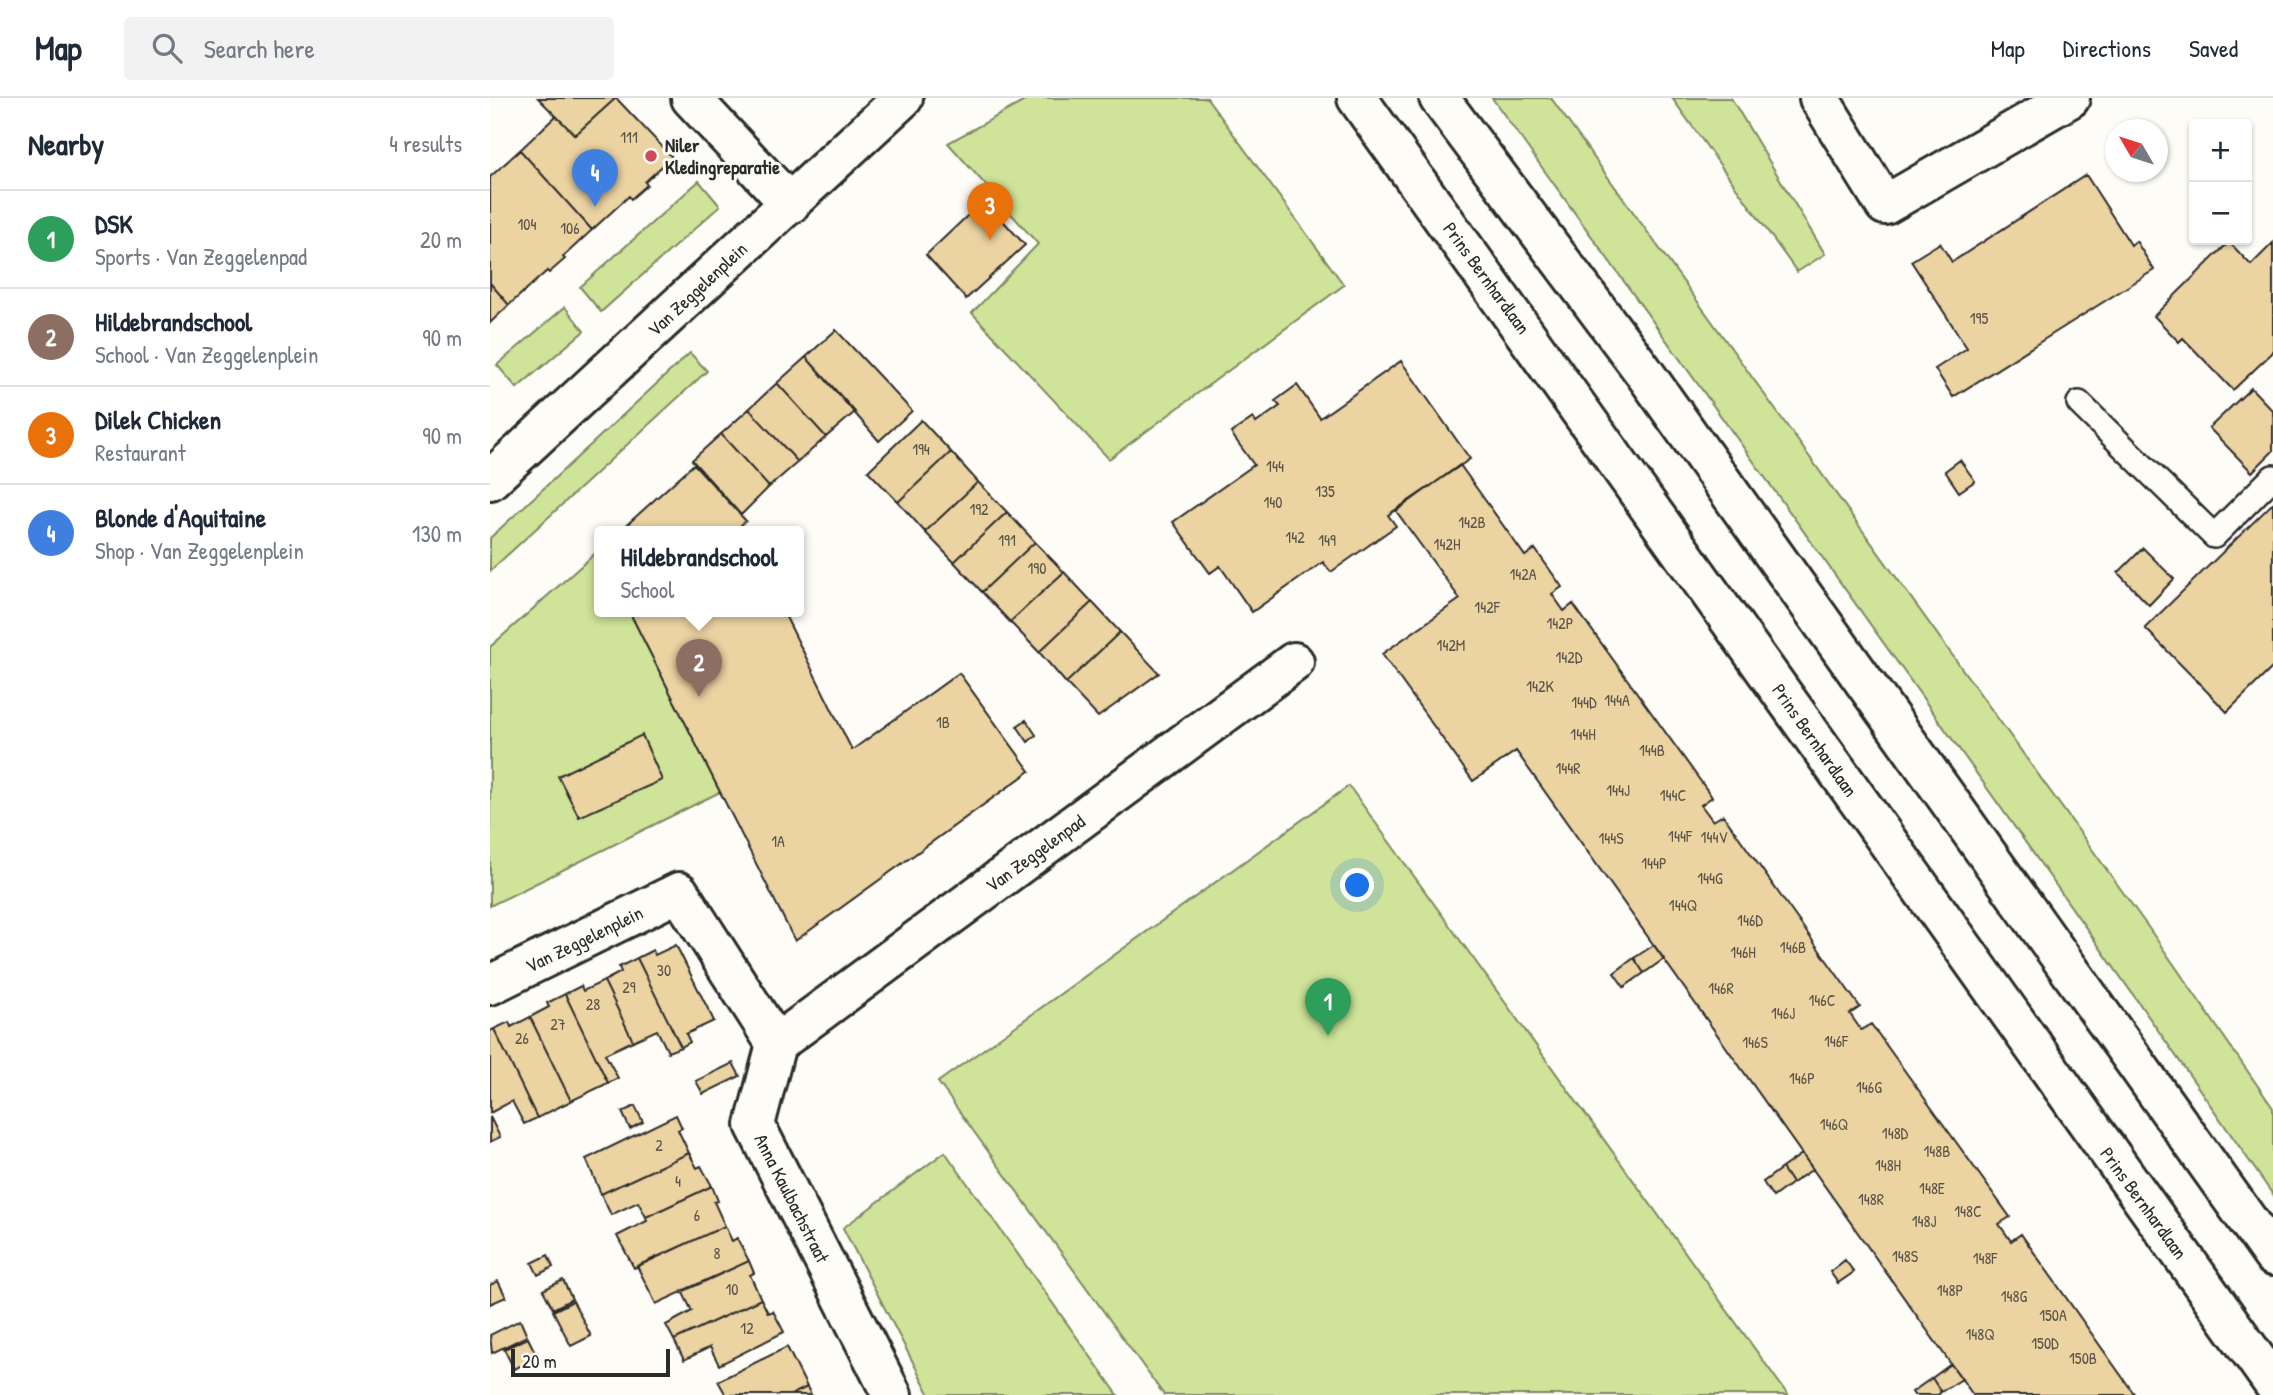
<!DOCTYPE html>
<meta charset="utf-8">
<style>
body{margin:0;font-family:"Patrick Hand",sans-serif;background:#f2f2f3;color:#1f2937}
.controls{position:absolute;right:21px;top:21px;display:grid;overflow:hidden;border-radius:7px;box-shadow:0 2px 5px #0004}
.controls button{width:63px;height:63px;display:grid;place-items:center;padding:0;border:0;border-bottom:2px solid #e0e1e3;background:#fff;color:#1f2937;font:35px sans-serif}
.compass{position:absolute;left:1615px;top:21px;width:63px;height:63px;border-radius:50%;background:#fff;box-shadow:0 2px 5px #0004;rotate:309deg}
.scale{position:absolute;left:21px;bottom:18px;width:159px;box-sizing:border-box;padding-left:7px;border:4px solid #2b2b2b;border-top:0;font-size:19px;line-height:24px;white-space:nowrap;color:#2b2b2b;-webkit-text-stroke:5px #fdfcf7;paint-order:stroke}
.you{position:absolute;left:868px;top:788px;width:24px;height:24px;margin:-18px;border:5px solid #fff;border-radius:50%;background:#1a73e8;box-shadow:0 0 0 10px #1a73e833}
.badge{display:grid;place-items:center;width:46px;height:46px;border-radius:50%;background:#d1495b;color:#fff;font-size:23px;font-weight:700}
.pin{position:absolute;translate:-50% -58px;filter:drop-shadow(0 2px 4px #0008)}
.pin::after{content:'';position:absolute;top:37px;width:24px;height:21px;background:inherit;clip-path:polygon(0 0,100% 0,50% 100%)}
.popup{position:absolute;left:104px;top:428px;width:210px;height:91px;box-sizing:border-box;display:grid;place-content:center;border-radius:7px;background:#fff;filter:drop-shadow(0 2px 5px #0005);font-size:23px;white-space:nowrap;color:#747a83}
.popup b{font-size:26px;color:#1f2937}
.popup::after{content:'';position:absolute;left:50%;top:100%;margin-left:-14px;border:14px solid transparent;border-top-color:#fff}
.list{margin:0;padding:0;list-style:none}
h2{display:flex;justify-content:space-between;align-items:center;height:91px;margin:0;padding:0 28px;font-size:30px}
h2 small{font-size:23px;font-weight:400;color:#747a83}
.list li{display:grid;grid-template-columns:46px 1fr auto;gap:21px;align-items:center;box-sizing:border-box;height:98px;padding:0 28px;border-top:2px solid #e0e1e3}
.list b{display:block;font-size:26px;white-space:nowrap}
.list p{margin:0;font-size:23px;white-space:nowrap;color:#747a83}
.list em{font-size:23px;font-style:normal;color:#747a83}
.icon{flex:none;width:38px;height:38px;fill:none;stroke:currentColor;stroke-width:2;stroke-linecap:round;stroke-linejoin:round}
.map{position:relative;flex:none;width:1783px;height:1297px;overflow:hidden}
header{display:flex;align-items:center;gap:42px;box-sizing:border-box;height:98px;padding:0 35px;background:#fff;border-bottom:2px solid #e0e1e3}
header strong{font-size:33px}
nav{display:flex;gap:38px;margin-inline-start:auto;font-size:24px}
.search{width:490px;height:63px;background:#f2f2f3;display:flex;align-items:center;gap:18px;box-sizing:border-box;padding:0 24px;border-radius:7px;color:#747a83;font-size:26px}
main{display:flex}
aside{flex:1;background:#fff}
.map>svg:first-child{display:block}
</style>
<header>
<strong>Map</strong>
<div class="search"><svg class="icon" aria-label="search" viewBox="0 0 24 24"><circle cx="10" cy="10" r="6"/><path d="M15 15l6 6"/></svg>Search here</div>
<nav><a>Map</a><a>Directions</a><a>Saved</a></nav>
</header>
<main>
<aside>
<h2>Nearby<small>4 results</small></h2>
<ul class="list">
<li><span class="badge" style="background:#2e9e5b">1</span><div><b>DSK</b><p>Sports · Van Zeggelenpad</p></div><em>20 m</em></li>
<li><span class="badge" style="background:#8d6e63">2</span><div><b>Hildebrandschool</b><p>School · Van Zeggelenplein</p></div><em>90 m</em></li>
<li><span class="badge" style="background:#e8710a">3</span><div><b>Dilek Chicken</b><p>Restaurant</p></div><em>90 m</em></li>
<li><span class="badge" style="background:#3f7fe0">4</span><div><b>Blonde d'Aquitaine</b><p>Shop · Van Zeggelenplein</p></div><em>130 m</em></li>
</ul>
</aside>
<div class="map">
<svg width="1783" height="1297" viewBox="0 0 1783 1297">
<rect width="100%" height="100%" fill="#fdfcf7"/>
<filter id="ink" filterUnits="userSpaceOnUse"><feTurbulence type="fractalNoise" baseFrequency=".0143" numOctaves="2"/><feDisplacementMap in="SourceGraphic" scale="14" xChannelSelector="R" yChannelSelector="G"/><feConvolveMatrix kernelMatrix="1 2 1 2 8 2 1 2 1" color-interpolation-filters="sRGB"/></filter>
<g filter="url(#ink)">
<!-- green -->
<path fill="#cfe499" stroke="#7d8862" stroke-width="2" d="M540 0H717L854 187 619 361 482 215 548 146 458 45Z
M1002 0H1061L1658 829 1783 1010V1097C1527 728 1264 364 1002 0Z
M1182 0H1241L1335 156 1307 174Z
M209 83 230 108 111 214 90 189Z
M75 209 94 233 27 290 7 267Z
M200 255 217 273 0 473V440Z
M109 452V513H139L230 694 0 808V549Z
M859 688 1298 1297H674L448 984Z
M455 1054 628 1297H440L353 1130Z"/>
<!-- building -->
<path fill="#ecd3a2" stroke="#2b2b2b" stroke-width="2" d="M48 0H126L85 37Z
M126 0 182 59 155 84 157 87 141 101 139 98 102 132 30 52 66 18 85 37Z
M30 52 102 132 73 159 75 161 59 175 57 173 19 207 0 185V79Z
M1596 77 1641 147 1646 143 1664 172 1463 299 1445 271 1477 250 1421 163 1450 145 1462 164Z
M494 102 535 147 476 201 436 157Z
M1739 144 1761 167 1783 145V254L1743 292 1693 240 1689 244 1664 218Z
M0 185 19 207 0 225Z
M346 232 422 313 389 343 316 259Z
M316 259 365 314 336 339 287 285Z
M911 263 980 361 898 417 906 428 841 474 833 464 762 514 730 468 720 475 683 424 764 367 741 335 763 320 766 325 790 308 785 303 807 287 830 320Z
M287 285 336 339 308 364 259 311Z
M1761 290 1783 313V353L1762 374 1719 330Z
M259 311 308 364 279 389 231 336Z
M431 322 461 354 408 404 378 373Z
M231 336 279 389 251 417 202 362Z
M461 354 488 384 435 434 408 404Z
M1470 362 1485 383 1469 394 1455 373Z
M204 366 256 423 251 427 254 433H130Z
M970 367 1035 458 1045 451 1072 489 1062 496 1074 513 1083 506 1222 699 1211 707 1223 723 1233 717 1370 909 1360 916 1371 932 1381 926 1520 1119 1509 1126 1521 1143 1531 1136 1645 1297H1483L1026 653 983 683 892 556 970 501 906 413Z
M488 384 517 414 464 464 435 434Z
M1783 405V569L1737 614 1655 530Z
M517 414 545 444 492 494 464 464Z
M545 444 574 474 520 524 492 494Z
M1653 450 1684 481 1659 507 1628 475Z
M574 474 602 504 549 554 520 524Z
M602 504 630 534 576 585 549 554Z
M139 513H293L362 652 469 575 540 673 305 843Z
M630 534 669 575 608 619 576 585Z
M536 622 546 637 538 644 527 628Z
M152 637 172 682 89 719 68 678Z
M186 847 224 923 196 936 200 944 191 949 147 860 163 852 165 857Z
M1164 847 1174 861 1154 875 1144 860Z
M147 860 191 949 178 954 167 932 143 943 114 883 131 874 129 869Z
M1144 860 1154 875 1134 889 1124 875Z
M114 883 143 943 115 956 128 980 118 985 75 896 91 888 93 893Z
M75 896 118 985 81 1003 40 919 59 909 57 905Z
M40 919 81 1003 47 1020 4 931 19 924 21 929Z
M4 931 47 1020 34 1026 22 1003 0 1015V933Z
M243 965 250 978 213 996 206 983Z
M145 1008 153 1024 140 1031 132 1014Z
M186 1017 192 1030 188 1032 199 1055 111 1096 96 1061Z
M0 1019 10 1039 0 1044Z
M199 1055 207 1070 211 1068 222 1088 156 1119 148 1104 121 1117 111 1096Z
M1312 1056 1323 1071 1302 1085 1292 1070Z
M1292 1070 1302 1085 1283 1099 1273 1084Z
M222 1088 228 1103 224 1104 235 1128 144 1170 127 1138 157 1123 156 1119Z
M235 1128 242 1143 247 1140 259 1163 166 1206 147 1168Z
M58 1157 63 1169 48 1177 42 1165Z
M1355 1162 1364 1174 1348 1185 1340 1174Z
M259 1163 264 1175 260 1177 271 1201 184 1242 176 1227 202 1213 192 1193Z
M73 1182 82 1201 63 1211 53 1192Z
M8 1183 16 1199 0 1206V1187Z
M271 1201 278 1215 283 1213 294 1234 229 1267 220 1249 194 1262 184 1242Z
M83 1203 101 1238 81 1248 63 1213Z
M30 1222 37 1238 2 1255 0 1237Z
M38 1240 48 1260 24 1271 14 1251Z
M297 1249 317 1289 301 1297H236L228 1283Z
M1461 1266 1472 1281 1451 1294 1442 1280Z
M1442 1280 1451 1294 1448 1297H1424L1422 1294Z
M317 1289 321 1297H301Z"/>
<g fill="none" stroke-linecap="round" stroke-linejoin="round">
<!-- service casing -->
<g stroke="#2b2b2b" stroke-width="28">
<path id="service" d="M1589 305 1724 438 1783 379"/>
</g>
<!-- minor casing -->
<g stroke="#2b2b2b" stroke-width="44">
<path id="minor" d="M201 0 300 106
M1329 0 1395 107 1580 0
M0 887 189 794 286 946 265 1027 402 1297
M286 946 804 564"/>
</g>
<!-- tertiary casing -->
<g stroke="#2b2b2b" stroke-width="44">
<path id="tertiary" d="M0 382 413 0"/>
</g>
<!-- secondary casing -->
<g stroke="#2b2b2b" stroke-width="44">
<path id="secondary" d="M867 0C1175 427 1477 857 1783 1285
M949 0 1151 270 1783 1158"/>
</g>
<!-- service -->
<use href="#service" stroke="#fdfcf7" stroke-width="23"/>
<!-- minor -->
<use href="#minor" stroke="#fdfcf7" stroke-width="38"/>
<!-- tertiary -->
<use href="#tertiary" stroke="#fdfcf7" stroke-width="38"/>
<!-- secondary -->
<use href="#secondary" stroke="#fdfcf7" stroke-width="38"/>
</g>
</g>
<!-- markers -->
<circle fill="#d1495b" stroke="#fdfcf7" stroke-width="2.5" cx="161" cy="58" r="7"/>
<g text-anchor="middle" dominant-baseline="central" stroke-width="6" stroke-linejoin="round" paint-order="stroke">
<!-- number labels -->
<g font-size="16" fill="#5b5549">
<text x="139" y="39">111</text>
<text x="37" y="126">104</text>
<text x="80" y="130">106</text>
<text x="1489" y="220">195</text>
<text x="431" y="351">194</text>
<text x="785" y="368">144</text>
<text x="835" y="393">135</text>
<text x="783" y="404">140</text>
<text x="489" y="411">192</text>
<text x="982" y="424">142B</text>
<text x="805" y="439">142</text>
<text x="517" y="442">191</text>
<text x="837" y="442">149</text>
<text x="957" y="446">142H</text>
<text x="547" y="470">190</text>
<text x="1033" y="476">142A</text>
<text x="997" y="509">142F</text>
<text x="1070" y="525">142P</text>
<text x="961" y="547">142M</text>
<text x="1079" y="559">142D</text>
<text x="1050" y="588">142K</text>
<text x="1127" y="602">144A</text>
<text x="1094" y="604">144D</text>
<text x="453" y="624">1B</text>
<text x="1093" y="636">144H</text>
<text x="1162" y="652">144B</text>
<text x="1078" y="670">144R</text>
<text x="1128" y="692">144J</text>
<text x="1183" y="697">144C</text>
<text x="1190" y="738">144F</text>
<text x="1224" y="739">144V</text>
<text x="1121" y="740">144S</text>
<text x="288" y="743">1A</text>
<text x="1164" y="765">144P</text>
<text x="1220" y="780">144G</text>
<text x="1193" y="807">144Q</text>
<text x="1260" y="822">146D</text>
<text x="1303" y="849">146B</text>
<text x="1253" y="854">146H</text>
<text x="174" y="872">30</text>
<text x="139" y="889">29</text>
<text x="1231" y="890">146R</text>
<text x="1332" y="902">146C</text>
<text x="103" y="906">28</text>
<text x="1293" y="915">146J</text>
<text x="68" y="926">27</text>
<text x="32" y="940">26</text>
<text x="1346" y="943">146F</text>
<text x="1265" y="944">146S</text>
<text x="1312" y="980">146P</text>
<text x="1379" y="989">146G</text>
<text x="1344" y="1026">146Q</text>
<text x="1405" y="1035">148D</text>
<text x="169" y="1047">2</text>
<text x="1447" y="1053">148B</text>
<text x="1398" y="1067">148H</text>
<text x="188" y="1083">4</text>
<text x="1442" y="1090">148E</text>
<text x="1381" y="1101">148R</text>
<text x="1478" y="1113">148C</text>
<text x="207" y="1117">6</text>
<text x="1434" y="1123">148J</text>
<text x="227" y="1155">8</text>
<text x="1415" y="1158">148S</text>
<text x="1495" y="1160">148F</text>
<text x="242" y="1191">10</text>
<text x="1460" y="1192">148P</text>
<text x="1524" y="1198">148G</text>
<text x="1563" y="1217">150A</text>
<text x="257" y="1230">12</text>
<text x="1490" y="1236">148Q</text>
<text x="1555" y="1245">150D</text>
<text x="1593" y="1260">150B</text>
</g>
<!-- poi labels -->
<g font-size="19" font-weight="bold" fill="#2b2b2b" stroke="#fdfcf7" text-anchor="start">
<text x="175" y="47">Niler<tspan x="175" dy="22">Kledingreparatie</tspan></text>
</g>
<!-- street labels -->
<g font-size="19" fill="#2b2b2b" stroke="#fdfcf7">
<text transform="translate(997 180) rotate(54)">Prins Bernhardlaan</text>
<text transform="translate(207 191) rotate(-43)">Van Zeggelenplein</text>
<text transform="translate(1325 642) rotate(55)">Prins Bernhardlaan</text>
<text transform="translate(545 755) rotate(-36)">Van Zeggelenpad</text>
<text transform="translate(94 841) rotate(-26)">Van Zeggelenplein</text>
<text transform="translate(302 1100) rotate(63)">Anna Kaulbachstraat</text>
<text transform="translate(1654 1105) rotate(54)">Prins Bernhardlaan</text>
</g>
</g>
</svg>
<div class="controls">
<button>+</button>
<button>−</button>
</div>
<svg class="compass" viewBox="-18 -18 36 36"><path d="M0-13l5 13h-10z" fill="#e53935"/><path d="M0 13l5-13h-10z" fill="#747a83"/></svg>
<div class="scale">20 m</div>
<div class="you"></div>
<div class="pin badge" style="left:838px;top:938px;background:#2e9e5b">1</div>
<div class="pin badge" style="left:209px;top:599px;background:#8d6e63">2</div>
<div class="popup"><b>Hildebrandschool</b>School</div>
<div class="pin badge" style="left:500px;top:142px;background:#e8710a">3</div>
<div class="pin badge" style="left:105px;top:109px;background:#3f7fe0">4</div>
</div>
</main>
